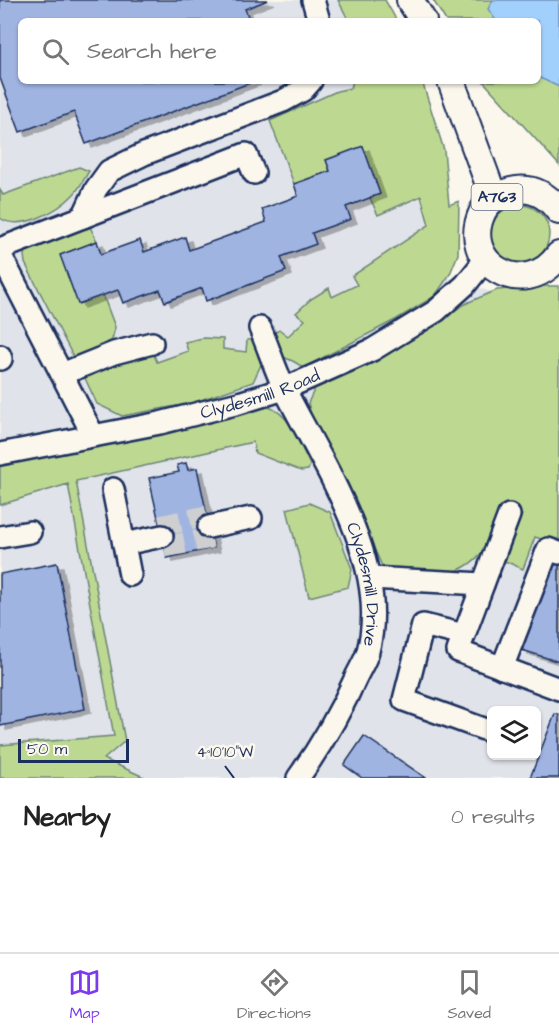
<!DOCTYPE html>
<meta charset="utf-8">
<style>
body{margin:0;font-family:"Architects Daughter",sans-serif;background:#f2f2f2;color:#222}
.controls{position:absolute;right:18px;bottom:18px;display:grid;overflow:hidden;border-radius:9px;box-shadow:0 2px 4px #0004}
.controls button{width:54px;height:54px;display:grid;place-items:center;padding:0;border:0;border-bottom:2px solid #e0e0e0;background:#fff;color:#222;font:30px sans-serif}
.scale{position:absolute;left:18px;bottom:15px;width:111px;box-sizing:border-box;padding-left:6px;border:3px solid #1b2f5e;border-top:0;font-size:16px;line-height:21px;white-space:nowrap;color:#1b2f5e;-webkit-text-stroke:4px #fbf7ec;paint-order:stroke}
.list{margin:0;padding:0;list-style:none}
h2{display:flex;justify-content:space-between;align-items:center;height:78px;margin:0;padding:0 24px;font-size:26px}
h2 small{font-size:20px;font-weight:400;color:#767676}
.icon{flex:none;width:33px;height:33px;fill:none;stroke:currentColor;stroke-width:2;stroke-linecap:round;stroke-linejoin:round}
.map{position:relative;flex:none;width:559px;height:778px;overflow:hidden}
.search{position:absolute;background:#fff;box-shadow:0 2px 4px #0004;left:18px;right:18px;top:18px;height:66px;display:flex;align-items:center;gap:15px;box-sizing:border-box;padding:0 21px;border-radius:9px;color:#767676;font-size:22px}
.sheet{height:174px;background:#fff}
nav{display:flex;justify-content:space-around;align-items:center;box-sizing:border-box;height:84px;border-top:2px solid #e0e0e0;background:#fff;font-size:16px;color:#767676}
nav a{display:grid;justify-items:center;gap:3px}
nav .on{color:#7c3aed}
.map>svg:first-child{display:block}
</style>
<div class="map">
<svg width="559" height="778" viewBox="0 0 559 778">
<defs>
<filter id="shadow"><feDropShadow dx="6" dy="4" stdDeviation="0" flood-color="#0004"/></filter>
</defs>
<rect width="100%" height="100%" fill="#fbf7ec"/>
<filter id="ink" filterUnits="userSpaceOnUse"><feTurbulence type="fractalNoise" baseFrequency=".0167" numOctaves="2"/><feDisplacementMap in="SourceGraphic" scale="12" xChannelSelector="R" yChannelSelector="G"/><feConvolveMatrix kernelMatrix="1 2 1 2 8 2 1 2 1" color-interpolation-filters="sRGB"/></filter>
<g filter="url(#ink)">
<!-- built -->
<path fill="#e0e3e9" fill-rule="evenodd" d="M0 0H338L349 21H21V81H353L351 87 387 82 447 277 527 304 559 308V778H0ZM492 710H536V756H492Z"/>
<!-- green -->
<path fill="#bdd991" stroke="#6c8478" stroke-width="1.5" d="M338 0H385L397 21H349Z
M433 0H559V165L483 81H538V21H446Z
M353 81H422L444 150 449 205 459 201 458 254 450 274 435 296 397 319 303 368C295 360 286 359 276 354L269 334 280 330 288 336 305 320 296 313 311 299 329 288 332 297 357 285 352 276 429 225 421 196 378 215 370 198 380 194 363 147 326 160 330 171 294 184 270 121 337 91 351 88Z
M79 167 89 171C84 179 79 189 73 195 58 211 20 232 0 218V190L3 195Z
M491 234a29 29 0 1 1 58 0a29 29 0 1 1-58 0Z
M88 223 97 241 61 255 103 295 115 327 112 340 102 347 75 360 25 263 24 255 33 244Z
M545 286H559V545L535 537 523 569 505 561 522 515 503 508C499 519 496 533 490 542 460 587 426 574 382 566L343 479 312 418 308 403 315 388 323 381 361 362 469 302 497 290Z
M203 338 223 339V349L246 352 247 340 260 339 265 356 253 382 192 403 122 416 97 404 83 374 87 370 153 353 157 362 188 351 185 342Z
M268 407C290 412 301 447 310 465L308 470 301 471 255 453 253 442 76 481 125 741 104 759 146 778H0V745L114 736 68 484 0 505V466Z
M309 503 330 512 352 569 348 587 309 597 287 509Z"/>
<!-- water -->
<path fill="#a2d0fd" stroke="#6c90bd" stroke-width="1.5" d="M493 0H559V87L538 77V21H496L488 9Z"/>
<!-- building -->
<path fill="#a0b4e2" stroke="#1b2f5e" stroke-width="1.5" filter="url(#shadow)" d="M0 0H268L245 9 250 21H21V81H255L86 144 74 112 20 132 0 78Z
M363 146 380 194 346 207 351 219 312 233 316 244 281 257 286 271 206 301 202 288 165 302 160 290 123 303 118 290 78 304 60 255 97 241 101 254 140 240 144 252 185 237 189 250 266 222 262 209 298 196 294 184 330 171 326 160Z
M186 463 188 470 197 468 214 548 167 558 149 478 179 472 177 465Z
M554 559 559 561V662L522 650Z
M57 563 85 709 0 726V574Z
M555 714 559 715V778H530Z
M364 736 426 778H362L344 765Z"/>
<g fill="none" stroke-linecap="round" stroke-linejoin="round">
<!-- minor-tunnel -->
<path stroke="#cecfd0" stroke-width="21" stroke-dasharray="21 10" stroke-linecap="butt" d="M160 526 207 516
M164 547 212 538"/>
<!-- minor casing -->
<g stroke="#1b2f5e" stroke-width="26">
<g id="minor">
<path d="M313 0 319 21"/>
<path d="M83 217 96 189 109 171 144 154 283 101 303 90 311 81"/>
<path d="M0 249 246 154 254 173"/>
<path d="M0 254 93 435"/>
<path id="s1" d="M260 328C269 349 276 372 286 392 323 465 391 565 368 651 366 659 361 667 357 675 341 711 321 746 298 778"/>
<path d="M0 356 1 359"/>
<path d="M62 374 114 353 152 343"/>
<path id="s2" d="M0 454 160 423 239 403 284 389 372 350 436 311 465 285 485 260"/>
<path d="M113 489 130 575"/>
<path d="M509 515 458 651 559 689"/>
<path d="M209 527 251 518"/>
<path d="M0 537 30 532"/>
<path d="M124 544 162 536"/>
<path d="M370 578 483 584"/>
<path d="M464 635 423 625 404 700 492 732"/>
<path d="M502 668 548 549 559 553"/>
</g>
</g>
<!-- major casing -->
<g stroke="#1b2f5e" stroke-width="30">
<path id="major" d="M410 0 423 21
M451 81 494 198
M559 211C549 197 534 187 516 190 503 192 489 199 483 211 457 263 525 303 559 255"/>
</g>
<!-- minor -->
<use href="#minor" stroke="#fbf7ec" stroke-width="21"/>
<!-- major -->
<use href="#major" stroke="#fbf7ec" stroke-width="26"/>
</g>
</g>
<!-- ticks -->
<path fill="none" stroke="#1b2f5e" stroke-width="2" d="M225 766 234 778"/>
<g text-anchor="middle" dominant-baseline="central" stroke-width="5" stroke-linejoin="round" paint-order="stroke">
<!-- shield labels -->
<rect fill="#fbf7ec" stroke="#5e6b89" stroke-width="1.5" x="471.5" y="184" width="51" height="26" rx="4.5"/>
<g font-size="16" font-weight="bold" fill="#1b2f5e">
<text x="497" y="197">A763</text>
</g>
<!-- street labels -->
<g font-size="18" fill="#1b2f5e" stroke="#fbf7ec">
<text stroke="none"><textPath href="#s2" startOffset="267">Clydesmill Road</textPath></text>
<text stroke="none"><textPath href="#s1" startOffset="279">Clydesmill Drive</textPath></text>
</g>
</g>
<g font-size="15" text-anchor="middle" fill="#1b2f5e" stroke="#fbf7ec" stroke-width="5" stroke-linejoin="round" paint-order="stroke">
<text x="225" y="757">4°10'10"W</text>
</g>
</svg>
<div class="controls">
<button><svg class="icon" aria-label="layers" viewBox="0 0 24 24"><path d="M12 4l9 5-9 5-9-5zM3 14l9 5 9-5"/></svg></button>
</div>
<div class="scale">50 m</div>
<div class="search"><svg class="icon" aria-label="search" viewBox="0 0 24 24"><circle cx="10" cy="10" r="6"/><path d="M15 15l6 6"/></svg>Search here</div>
</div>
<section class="sheet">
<h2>Nearby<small>0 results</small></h2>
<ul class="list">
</ul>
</section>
<nav>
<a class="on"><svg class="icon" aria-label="map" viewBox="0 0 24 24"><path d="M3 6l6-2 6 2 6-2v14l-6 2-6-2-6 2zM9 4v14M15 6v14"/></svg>Map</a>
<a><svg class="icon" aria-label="directions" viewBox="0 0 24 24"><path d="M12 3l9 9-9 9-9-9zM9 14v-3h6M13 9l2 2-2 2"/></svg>Directions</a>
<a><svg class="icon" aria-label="saved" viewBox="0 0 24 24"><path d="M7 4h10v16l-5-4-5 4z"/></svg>Saved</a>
</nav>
